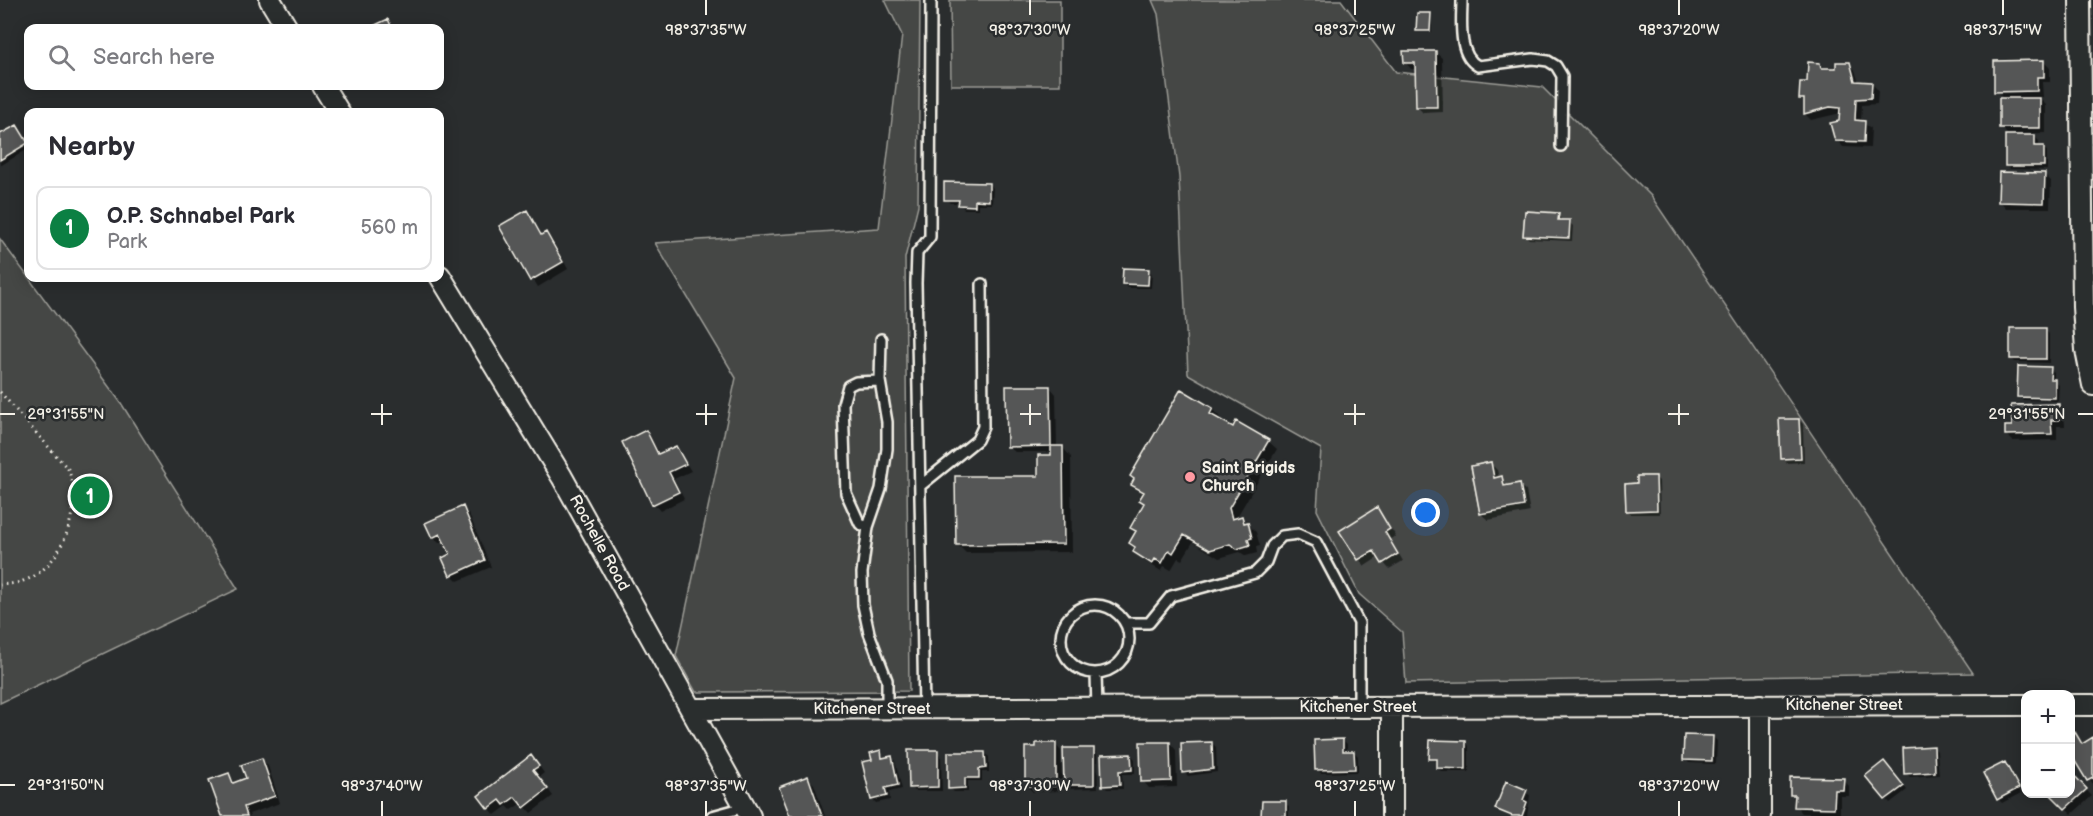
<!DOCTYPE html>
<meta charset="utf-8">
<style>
body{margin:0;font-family:"Balsamiq Sans",sans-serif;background:#f7f7f7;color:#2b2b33}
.controls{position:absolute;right:18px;bottom:18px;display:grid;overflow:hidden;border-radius:12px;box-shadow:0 3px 15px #0003}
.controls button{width:54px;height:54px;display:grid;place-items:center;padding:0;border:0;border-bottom:2px solid #e1e1e2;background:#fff;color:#2b2b33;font:30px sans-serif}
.you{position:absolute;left:1426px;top:513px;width:21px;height:21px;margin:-15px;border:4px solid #fff;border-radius:50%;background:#1a73e8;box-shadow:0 0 0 9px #1a73e833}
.badge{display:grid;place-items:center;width:39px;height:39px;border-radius:50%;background:#0b8043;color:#fff;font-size:20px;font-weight:700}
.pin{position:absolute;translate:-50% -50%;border:3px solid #fff;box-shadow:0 2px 6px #0006}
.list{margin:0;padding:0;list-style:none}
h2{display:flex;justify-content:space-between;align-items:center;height:78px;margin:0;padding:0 24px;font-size:26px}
h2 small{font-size:20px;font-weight:400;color:#7c7c81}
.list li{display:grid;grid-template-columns:39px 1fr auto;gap:18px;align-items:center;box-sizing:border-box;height:84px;margin:0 12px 12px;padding:0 12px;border:2px solid #e1e1e2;border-radius:12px}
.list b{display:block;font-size:22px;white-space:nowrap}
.list p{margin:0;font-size:20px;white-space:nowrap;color:#7c7c81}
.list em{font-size:20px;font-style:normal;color:#7c7c81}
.icon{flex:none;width:33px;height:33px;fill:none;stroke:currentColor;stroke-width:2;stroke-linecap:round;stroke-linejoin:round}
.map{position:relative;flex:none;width:2093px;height:816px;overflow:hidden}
.search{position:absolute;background:#fff;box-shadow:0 3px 15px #0003;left:24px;top:24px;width:420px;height:66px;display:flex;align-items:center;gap:15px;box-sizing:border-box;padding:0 21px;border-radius:12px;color:#7c7c81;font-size:22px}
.panel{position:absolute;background:#fff;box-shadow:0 3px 15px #0003;left:24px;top:108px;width:420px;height:174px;border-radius:12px}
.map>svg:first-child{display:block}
</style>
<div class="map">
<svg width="2093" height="816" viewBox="0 0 2093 816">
<rect width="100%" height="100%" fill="#2a2d2e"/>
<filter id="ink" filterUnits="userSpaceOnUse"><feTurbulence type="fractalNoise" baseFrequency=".0167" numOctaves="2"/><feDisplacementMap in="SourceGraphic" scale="12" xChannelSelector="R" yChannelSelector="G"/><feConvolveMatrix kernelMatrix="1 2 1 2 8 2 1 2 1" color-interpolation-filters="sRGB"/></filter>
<g filter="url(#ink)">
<!-- green -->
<path fill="#444645" stroke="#9c9c96" stroke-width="1.5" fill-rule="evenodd" d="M885 0H920L918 205 905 258 909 691 696 692 676 656 736 378 655 243 879 228 902 35Z
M950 0H1060V85H951Z
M1152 0H1341L1396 72 1542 87 1651 196 1973 673 1406 683 1402 632 1359 594 1317 510 1321 449 1188 374 1179 177 1158 14ZM1525 211 1559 213 1558 220 1570 221 1523 235ZM1799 419 1801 458 1782 459 1780 420ZM1491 462 1494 478 1502 477 1504 486 1520 483 1524 506 1480 514 1471 466ZM1637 476H1656L1657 510 1626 511 1625 484 1637 483Z
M0 239 121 403 238 589 0 703Z"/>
<!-- shadow -->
<path fill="#0007" d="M1431 15 1432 32H1420L1418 30Z
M1435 52 1442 58 1443 112 1423 113 1417 106 1416 69H1411L1405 62Z
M2044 62 2050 68V82H2042L2043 97H2038L2046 105V133L2007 134 2001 127 2004 99 1996 91Z
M1819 64 1824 70H1837L1849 64 1855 70 1859 83 1872 84 1878 90 1877 104 1862 105 1861 122 1871 128 1870 148 1843 147 1837 140 1841 113 1811 120 1805 114 1806 103 1800 98Z
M16 126 28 144V149L0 166V136Z
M2035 137 2039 141V147L2047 151V170L2010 169 2006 165Z
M2044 174 2051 181 2050 208H2006L2000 201Z
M989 184 993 188 992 204H978V209H964L960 203H950L946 199Z
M526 212 543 236 546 234 552 240 568 269 538 287 501 227Z
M1558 215 1562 221 1569 222 1573 226 1572 241 1529 239 1525 235Z
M1148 270 1152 274 1151 288H1128L1124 284Z
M2045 330 2049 334V363L2015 362 2011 358Z
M2050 368 2054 372V381L2059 385 2058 401 2023 400 2019 396Z
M1050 387 1056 394 1057 448H1063L1071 457 1072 552 966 553 957 544 1040 477 1052 456V452H1015L1008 446Z
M2058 405 2064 412 2065 426H2057V440L2013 441 2006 435 2013 427Z
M1212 409 1221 418 1219 421 1233 429 1268 441 1277 449 1235 520 1241 518 1256 532 1260 546 1256 547 1257 553 1246 556 1240 552 1219 558 1193 542 1182 560 1178 558 1171 570 1164 566 1161 571 1143 560 1131 543 1137 533 1132 527 1145 504 1144 494 1133 484Z
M1799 420 1803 424 1804 462 1787 463 1783 459Z
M646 432 661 455 676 447 691 471 674 479 684 499 660 511 654 504 624 443Z
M1491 464 1497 470 1499 478 1508 487 1519 485 1526 491 1530 512 1488 520 1481 514Z
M1655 477 1659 481 1660 514H1631L1627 510 1638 485Z
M463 508 469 514 491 567 458 581 452 575V555L445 540 439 543 433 537Z
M1377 509 1396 536 1390 539 1403 561 1389 569 1379 557 1365 566 1359 559Z
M2075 734 2084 744 2093 739V785L2070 751Z
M1713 737 1717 741 1716 764 1689 763 1685 759Z
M1343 740 1347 744V752H1354L1358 756V772L1321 773 1317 769Z
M1465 742 1469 746V772H1442L1438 768V762L1431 758Z
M1170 743 1176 750 1177 787 1149 788 1143 781Z
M1212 743 1216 747 1217 772 1188 776 1184 772Z
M1055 744 1061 751 1062 791 1033 792 1027 786Z
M1933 747 1937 751 1939 775 1910 777 1906 773Z
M1093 749 1097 753 1098 788 1069 789 1065 785Z
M937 751 941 755 942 791H914L910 787Z
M880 752 885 759 891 757 895 761 902 789 889 792 890 800 876 803 872 799 874 761Z
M985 753 989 757V772H982V781H968V792H954L950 788Z
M1131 755 1135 759V774H1122L1123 789H1107L1103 785Z
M262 759 268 766 280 803 249 814 250 816H224L229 774 236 784 248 779Z
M537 763 544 773 539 777 553 796 531 813 522 803 511 810 507 806 495 815 480 796Z
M2004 764 2021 793 2002 803 1998 799Z
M1888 767 1907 790 1890 803 1867 776Z
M2070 773 2092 796 2072 814 2052 794H2070Z
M808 778 814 784 825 816H792Z
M1843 779 1849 786V796H1840V814L1802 813 1796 806V799L1791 794Z
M1507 783 1530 795 1527 816H1509L1496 809Z
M1285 803 1289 807V816H1263Z"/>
<!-- building -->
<path fill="#555756" stroke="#f4f1e8" stroke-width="1.5" d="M1417 13H1431L1430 31H1416Z
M388 19 392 28H369Z
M1403 51H1436L1437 107H1416L1415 63H1404Z
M2044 60V77H2037V91L1994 92V61Z
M1808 62 1820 63 1821 68H1836V62H1850L1855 81 1872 82 1871 98 1856 99 1855 120 1865 121 1864 142 1835 141 1830 123 1839 121 1840 108 1830 107 1804 114V99H1799L1800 82H1807Z
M1999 98H2040V128H1999Z
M17 125 28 143 0 160V134Z
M2005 135H2035V146H2044V166H2005Z
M1999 172 2045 173 2044 203 1998 202Z
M944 182 989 183V201L975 200V206L958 205 959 200H944Z
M527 210 541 235 546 232 563 262 530 281 499 226Z
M1525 211 1559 213 1558 220H1570L1569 238 1523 236Z
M1123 268 1149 269 1148 285 1122 284Z
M2010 328H2046V359H2010Z
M2018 366 2051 367 2050 379H2055V398L2017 397Z
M1006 386H1050L1051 446 1007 447Z
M1181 389 1213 408 1210 414 1233 427 1236 421 1269 440 1229 508 1232 519 1242 516 1244 523 1248 522 1252 538 1248 539 1250 545 1237 549 1230 544 1210 550 1184 535 1173 553 1169 550 1162 563 1155 559 1152 564 1133 552 1135 547 1129 543 1136 531 1130 528 1144 503 1139 500 1144 492 1131 485 1134 479 1130 476Z
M2059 404V420H2051L2052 434 2005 435V426H2012L2011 405Z
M1779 419H1799L1801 458 1781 459Z
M646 430 658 454 676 446 686 464 669 472 679 492 652 505 622 442Z
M1051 446H1063L1064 544 956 545 955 476H1038V455H1051Z
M1491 462 1494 478 1502 476 1504 486 1520 483 1524 506 1480 514 1471 466Z
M1637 476H1656L1657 510 1626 511 1625 484 1637 483Z
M463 506 485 560 450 576 442 558 450 554 440 534 432 538 425 523Z
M1377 507 1390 529 1385 532 1398 554 1382 564 1374 551 1358 560 1339 531Z
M2075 732 2082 744 2093 737V778L2087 781 2070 753V735Z
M1684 735 1713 736 1712 761 1683 760Z
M1343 739V751H1354L1355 769 1315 770 1314 740Z
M1430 740 1466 741V769L1437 768V759H1429Z
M1140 742H1170L1171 781 1141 782Z
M1212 742 1213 769 1182 773 1181 743Z
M1036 743H1056V786H1025V747H1036Z
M1934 746 1935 772 1904 774 1903 748Z
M1063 748H1094V785H1064Z
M881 750 882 758 892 756 898 785 885 788 887 796 871 800 862 762 872 760 870 753Z
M908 750H938V787L909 788Z
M948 752H985L986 768 979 769V778H965V788L948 789Z
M1131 754 1132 770 1119 771 1120 785 1102 786 1101 755Z
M531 755 539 766 533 770 548 789 524 808 515 797 504 805 500 800 488 809 478 796Z
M262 758 275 796 244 807 247 816H222L209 780 229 773 233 783 246 778 241 765Z
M1884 761 1904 786 1885 800 1865 776Z
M2005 762 2019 788 1997 800 1983 773Z
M2070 771 2087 789 2065 809 2050 794H2070Z
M808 776 822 816H790L779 787Z
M1790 777 1844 778 1843 790H1835L1834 808 1794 807 1795 795H1790Z
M1506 781 1527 790 1523 800 1527 802 1522 816H1512L1495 809Z
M1262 801H1286V816H1261Z"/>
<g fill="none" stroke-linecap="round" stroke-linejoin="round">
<!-- lane casing -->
<g stroke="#f4f1e8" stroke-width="14">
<path id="lane" d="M1462 0C1462 20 1457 55 1478 66L1533 59 1548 61 1556 66 1562 76 1561 146
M881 339 880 381 887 422V449L881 489 868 527 862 573 863 605 869 633 887 680V709
M920 486 977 440 983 427 982 284
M868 527 860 524 846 493 843 404 848 386 856 382 880 381
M1061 639a34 34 0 1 1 68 0a34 34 0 1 1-68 0Z
M1125 623H1149L1171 596 1255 573 1266 562 1272 546 1282 536 1298 534 1316 542 1359 623V707
M1096 674 1097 708
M924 709 916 283 917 253 930 237 931 0
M712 816 745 807"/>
</g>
<!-- street casing -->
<g stroke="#f4f1e8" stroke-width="24">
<path id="street" d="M270 0 287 28
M2080 0 2083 307 2086 350 2093 385
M323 86 339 112
M440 276 562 477 750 816
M1760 705V816
M2070 705H2093
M1392 707V816
M691 709 2026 705"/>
</g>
<!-- path -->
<path stroke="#f4f1e8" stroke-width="3" stroke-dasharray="1.5 4.5" stroke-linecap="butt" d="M0 392 68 469C83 505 64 568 23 581 16 584 7 584 0 585"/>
<!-- lane -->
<use href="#lane" stroke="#2a2d2e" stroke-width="9"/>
<!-- street -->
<use href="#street" stroke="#2a2d2e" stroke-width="20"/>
</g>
</g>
<!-- ticks -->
<path fill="none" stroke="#f4f1e8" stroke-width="2" d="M706 0V15M1030 0V15M1355 0V15M1679 0V15M2003 0V15M382 404V425M706 404V425M1030 404V425M1355 404V425M1679 404V425M0 414H15M371 414H392M696 414H717M1020 414H1041M1344 414H1365M1668 414H1689M2078 414H2093M0 785H15M382 801V816M706 801V816M1030 801V816M1355 801V816M1679 801V816"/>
<!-- markers -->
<circle fill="#ff9aa2" stroke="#2a2d2e" stroke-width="2" cx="1190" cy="477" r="6"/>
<g text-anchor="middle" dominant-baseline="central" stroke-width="5" stroke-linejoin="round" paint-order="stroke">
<!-- poi labels -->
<g font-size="16" font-weight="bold" fill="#f4f1e8" stroke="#2a2d2e" text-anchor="start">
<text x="1202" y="468">Saint Brigids<tspan x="1202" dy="18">Church</tspan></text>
</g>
<!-- street labels -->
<g font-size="16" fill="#f4f1e8" stroke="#2a2d2e">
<text transform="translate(599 543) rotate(61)">Rochelle Road</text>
<text x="1844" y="705">Kitchener Street</text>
<text x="1358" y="707">Kitchener Street</text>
<text x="872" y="709">Kitchener Street</text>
</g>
</g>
<g font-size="15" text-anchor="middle" fill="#f4f1e8" stroke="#2a2d2e" stroke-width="5" stroke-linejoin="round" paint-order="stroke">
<text x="706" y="35">98°37'35"W</text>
<text x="1030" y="35">98°37'30"W</text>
<text x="1355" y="35">98°37'25"W</text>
<text x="1679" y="35">98°37'20"W</text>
<text x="2003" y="35">98°37'15"W</text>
<text x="66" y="419">29°31'55"N</text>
<text x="2027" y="419">29°31'55"N</text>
<text x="66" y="790">29°31'50"N</text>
<text x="382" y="791">98°37'40"W</text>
<text x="706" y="791">98°37'35"W</text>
<text x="1030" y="791">98°37'30"W</text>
<text x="1355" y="791">98°37'25"W</text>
<text x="1679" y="791">98°37'20"W</text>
</g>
</svg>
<div class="controls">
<button>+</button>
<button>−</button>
</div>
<div class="you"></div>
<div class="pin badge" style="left:90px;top:496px">1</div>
<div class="search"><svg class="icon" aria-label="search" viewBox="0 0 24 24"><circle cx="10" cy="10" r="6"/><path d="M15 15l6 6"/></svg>Search here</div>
<section class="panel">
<h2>Nearby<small></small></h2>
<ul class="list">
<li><span class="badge">1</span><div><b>O.P. Schnabel Park</b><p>Park</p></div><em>560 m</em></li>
</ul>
</section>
</div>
